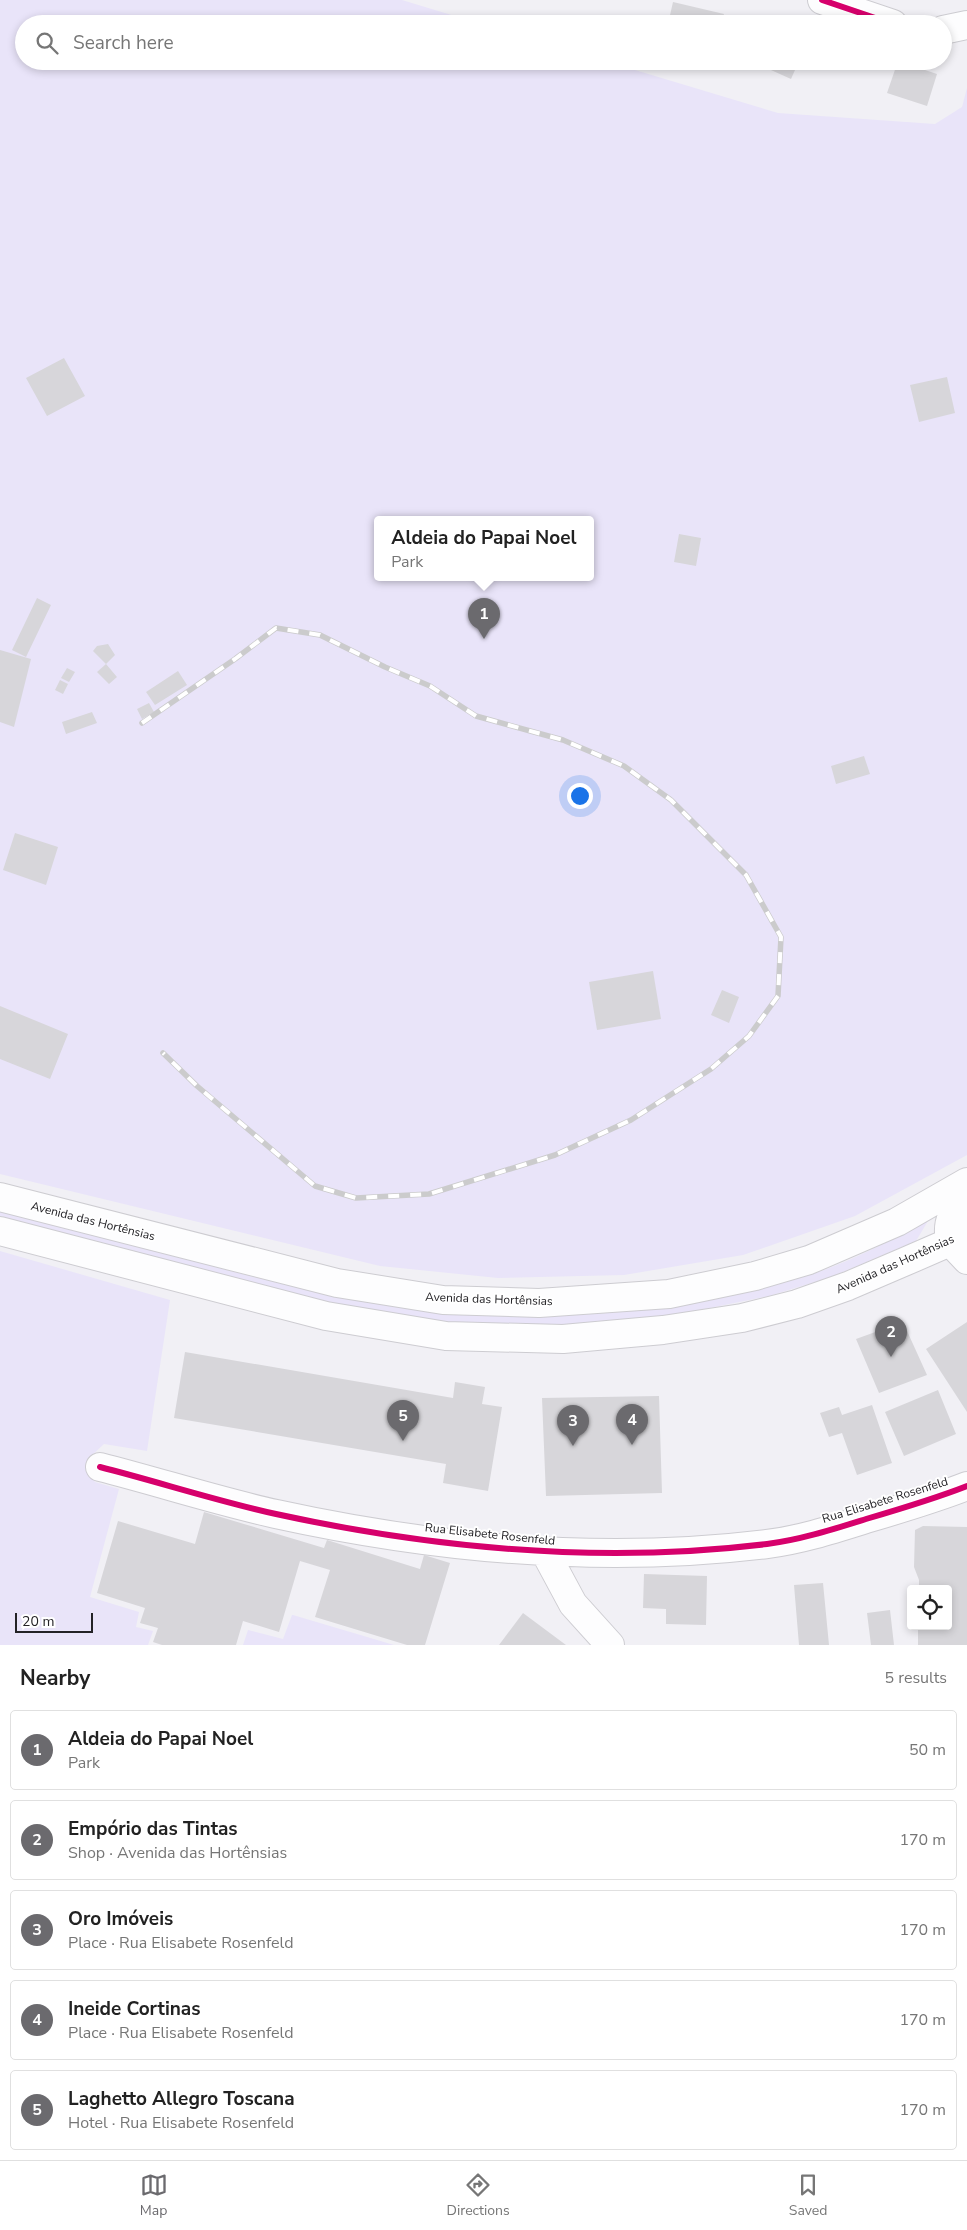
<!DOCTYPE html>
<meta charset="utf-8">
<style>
body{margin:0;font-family:"Nunito Sans",sans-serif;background:#f2f2f2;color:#222}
.controls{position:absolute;right:15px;bottom:15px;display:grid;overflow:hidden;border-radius:5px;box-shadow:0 2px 8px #0003}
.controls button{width:45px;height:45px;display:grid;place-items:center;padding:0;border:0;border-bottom:1px solid #e0e0e0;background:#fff;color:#222;font:25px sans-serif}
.scale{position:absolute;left:15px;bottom:12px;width:78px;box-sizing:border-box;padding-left:5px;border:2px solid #232226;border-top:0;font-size:14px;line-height:18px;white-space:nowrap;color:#232226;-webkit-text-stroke:4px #fff;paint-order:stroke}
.you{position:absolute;left:579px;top:795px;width:18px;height:18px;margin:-12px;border:4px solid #fff;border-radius:50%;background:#1a73e8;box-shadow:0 0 0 8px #1a73e833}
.badge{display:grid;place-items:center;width:32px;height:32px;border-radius:50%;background:#6b6a6e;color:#fff;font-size:16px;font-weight:700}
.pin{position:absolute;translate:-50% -41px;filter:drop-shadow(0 1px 2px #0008)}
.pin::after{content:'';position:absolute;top:26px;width:18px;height:15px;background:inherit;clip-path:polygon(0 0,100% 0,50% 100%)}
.popup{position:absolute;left:374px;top:516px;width:220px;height:65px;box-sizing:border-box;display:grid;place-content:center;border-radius:5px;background:#fff;filter:drop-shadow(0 1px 4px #0005);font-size:16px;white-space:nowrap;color:#767676}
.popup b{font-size:19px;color:#222}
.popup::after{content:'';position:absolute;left:50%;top:100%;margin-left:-10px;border:10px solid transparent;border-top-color:#fff}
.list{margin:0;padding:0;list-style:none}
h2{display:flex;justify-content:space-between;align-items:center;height:65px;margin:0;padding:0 20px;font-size:21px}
h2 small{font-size:16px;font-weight:400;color:#767676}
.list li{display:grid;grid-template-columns:32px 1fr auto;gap:15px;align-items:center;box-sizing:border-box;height:80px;margin:0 10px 10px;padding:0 10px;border:1px solid #e0e0e0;border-radius:5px}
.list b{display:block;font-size:19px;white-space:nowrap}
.list p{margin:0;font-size:16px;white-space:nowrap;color:#767676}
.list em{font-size:16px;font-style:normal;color:#767676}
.icon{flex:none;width:28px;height:28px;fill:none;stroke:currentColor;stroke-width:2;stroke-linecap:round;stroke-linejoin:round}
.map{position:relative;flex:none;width:967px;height:1645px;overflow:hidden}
.search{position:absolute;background:#fff;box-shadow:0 2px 8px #0003;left:15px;right:15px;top:15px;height:55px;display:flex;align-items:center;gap:12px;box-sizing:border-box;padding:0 18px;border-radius:28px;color:#767676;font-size:19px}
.sheet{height:515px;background:#fff}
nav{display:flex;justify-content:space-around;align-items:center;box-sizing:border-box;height:70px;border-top:1px solid #e0e0e0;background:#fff;font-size:14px;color:#767676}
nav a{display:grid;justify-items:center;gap:2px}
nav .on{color:#6b6a6e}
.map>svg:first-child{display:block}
</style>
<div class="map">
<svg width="967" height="1645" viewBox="0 0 967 1645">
<rect width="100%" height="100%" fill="#f1f0f5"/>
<!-- green -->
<path fill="#e9e4f9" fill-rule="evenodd" d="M0 0H402L481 24H24V61H605L778 113 935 124 962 107 967 88V1155L855 1216 743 1255 624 1275 498 1278 380 1266 0 1174ZM378 520H590V578H378Z
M0 1207C92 1231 182 1260 274 1282 451 1326 650 1331 824 1270 860 1257 894 1238 928 1221L916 1241 831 1277 769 1296 685 1313 628 1321 555 1325H477L416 1319 271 1292 0 1216Z
M0 1251 170 1300 147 1451 104 1444 90 1457 88 1471 95 1482 119 1489 90 1597 139 1612 136 1627 153 1631 148 1645H0Z
M292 1615H293L394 1645H243L248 1630 283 1639Z"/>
<!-- building -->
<path fill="#d7d6da" d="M673 2 724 14 721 24H668Z
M751 61H799L791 79Z
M898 61 937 74 927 106 887 93Z
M64 358 85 396 47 416 26 378Z
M947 377 955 413 919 422 910 385Z
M679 534 701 538 696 566 674 562Z
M37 598 51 605 26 657 12 650Z
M108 644 115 655 106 664 93 651 97 646Z
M0 650 31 659 14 727 0 722Z
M106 664 117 677 109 684 97 672Z
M67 668 75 672 69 682 61 678Z
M178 671 187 685 155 705 146 692Z
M60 680 68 684 63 694 55 690Z
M149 703 154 712 142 719 137 709Z
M92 712 97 723 66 734 62 722Z
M864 756 870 774 836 784 831 766Z
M15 833 58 847 46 885 3 870Z
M653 971 661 1019 597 1030 589 982Z
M722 990 739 997 729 1023 711 1015Z
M0 1006 68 1034 50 1079 0 1059Z
M903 1322 927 1375 879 1393 856 1339Z
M967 1322V1412L926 1349Z
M185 1352 453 1398 455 1382 485 1387 482 1404 502 1407 488 1491 443 1483 446 1464 174 1418Z
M938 1390 956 1434 904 1456 885 1412Z
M659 1396 662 1493 546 1496 542 1398Z
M872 1405 892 1463 857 1475 842 1433 829 1437 820 1413 839 1407 842 1415Z
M204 1512 324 1548 327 1540 420 1569 424 1555 450 1563 425 1645H407L315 1617 330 1570 300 1561 279 1632 243 1621 236 1645H162L153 1642 158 1628 140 1623 145 1608 97 1593 118 1521 195 1544Z
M923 1526 967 1527V1645H918V1626H948V1589H919V1580L914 1567 915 1530Z
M644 1574 707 1576 706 1625 666 1624V1609L643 1608Z
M823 1583 829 1645H799L794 1585Z
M890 1610 894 1645H871L867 1613Z
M523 1613 566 1645H499Z"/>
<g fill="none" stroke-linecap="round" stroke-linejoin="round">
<!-- minor casing -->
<g stroke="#cdccd1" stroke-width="30">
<path id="minor" d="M822 0 893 24
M943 30 967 25
M950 1242 967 1260
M100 1467C159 1482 217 1501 276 1514 436 1549 604 1564 767 1544 800 1540 834 1529 866 1519 900 1509 934 1499 967 1486
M545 1552 573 1604 610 1645"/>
</g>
<!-- major casing -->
<g stroke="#cdccd1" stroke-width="30">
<path id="major" d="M0 1197 337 1283 443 1300 539 1303 669 1294 755 1276 809 1260 897 1222 967 1182
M0 1231 326 1316 446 1336 563 1339 663 1330 742 1318 797 1304 848 1286 904 1262 950 1242 967 1231
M950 1242C946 1220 952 1214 967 1199"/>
</g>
<!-- minor -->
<use href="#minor" stroke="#fdfdfe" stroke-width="28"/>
<!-- major -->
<use href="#major" stroke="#fdfdfe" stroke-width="28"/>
<!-- rail casing -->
<g stroke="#cbcbcc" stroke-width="5.5">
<path id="rail" d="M142 723 235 659 276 628 320 635 385 667 430 686 476 716 563 740 624 766 671 800 746 875 781 937 778 996 749 1036 711 1069 631 1120 555 1155 429 1194 356 1198 315 1186 197 1086 163 1053"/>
</g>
<!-- rail -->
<use href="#rail" stroke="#fff" stroke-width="4" stroke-dasharray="11" stroke-linecap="butt"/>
<!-- cycleway casing -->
<g stroke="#fff" stroke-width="9">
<path id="cycleway" d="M822 0 893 24
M100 1467C159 1482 217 1501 276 1514 436 1549 604 1564 767 1544 800 1540 834 1529 866 1519 900 1509 934 1499 967 1486"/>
</g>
<!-- cycleway -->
<use href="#cycleway" stroke="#d6006c" stroke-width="6"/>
</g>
<g text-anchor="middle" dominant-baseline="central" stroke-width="4" stroke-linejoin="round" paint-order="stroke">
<!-- street labels -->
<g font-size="12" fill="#232226" stroke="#fff">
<text transform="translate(93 1221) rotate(14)">Avenida das Hortênsias</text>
<text transform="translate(895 1264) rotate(-24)">Avenida das Hortênsias</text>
<text transform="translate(489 1299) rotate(2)">Avenida das Hortênsias</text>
<text transform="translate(885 1500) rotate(-17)">Rua Elisabete Rosenfeld</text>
<text transform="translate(490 1534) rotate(6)">Rua Elisabete Rosenfeld</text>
</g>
</g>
</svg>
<div class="controls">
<button><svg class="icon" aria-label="locate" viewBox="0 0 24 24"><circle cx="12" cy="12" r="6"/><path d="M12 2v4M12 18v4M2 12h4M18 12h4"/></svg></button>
</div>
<div class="scale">20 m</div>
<div class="you"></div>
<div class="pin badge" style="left:484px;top:639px">1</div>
<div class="popup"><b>Aldeia do Papai Noel</b>Park</div>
<div class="pin badge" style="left:891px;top:1357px">2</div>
<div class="pin badge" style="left:573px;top:1446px">3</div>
<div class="pin badge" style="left:632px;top:1445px">4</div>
<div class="pin badge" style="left:403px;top:1441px">5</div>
<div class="search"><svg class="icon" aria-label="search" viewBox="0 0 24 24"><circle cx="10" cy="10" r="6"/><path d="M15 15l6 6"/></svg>Search here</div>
</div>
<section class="sheet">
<h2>Nearby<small>5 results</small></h2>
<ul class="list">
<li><span class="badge">1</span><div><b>Aldeia do Papai Noel</b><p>Park</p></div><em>50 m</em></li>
<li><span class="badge">2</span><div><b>Empório das Tintas</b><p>Shop · Avenida das Hortênsias</p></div><em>170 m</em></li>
<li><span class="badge">3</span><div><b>Oro Imóveis</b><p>Place · Rua Elisabete Rosenfeld</p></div><em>170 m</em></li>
<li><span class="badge">4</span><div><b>Ineide Cortinas</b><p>Place · Rua Elisabete Rosenfeld</p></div><em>170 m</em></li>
<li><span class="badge">5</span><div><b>Laghetto Allegro Toscana</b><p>Hotel · Rua Elisabete Rosenfeld</p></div><em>170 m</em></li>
</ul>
</section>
<nav>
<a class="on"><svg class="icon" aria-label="map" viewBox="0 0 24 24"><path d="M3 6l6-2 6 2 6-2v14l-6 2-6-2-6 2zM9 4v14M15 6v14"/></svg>Map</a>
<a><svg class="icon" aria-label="directions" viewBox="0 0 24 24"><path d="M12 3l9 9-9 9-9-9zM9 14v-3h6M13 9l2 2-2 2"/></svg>Directions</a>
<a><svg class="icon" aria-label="saved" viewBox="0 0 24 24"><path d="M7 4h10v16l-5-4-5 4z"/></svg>Saved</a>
</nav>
